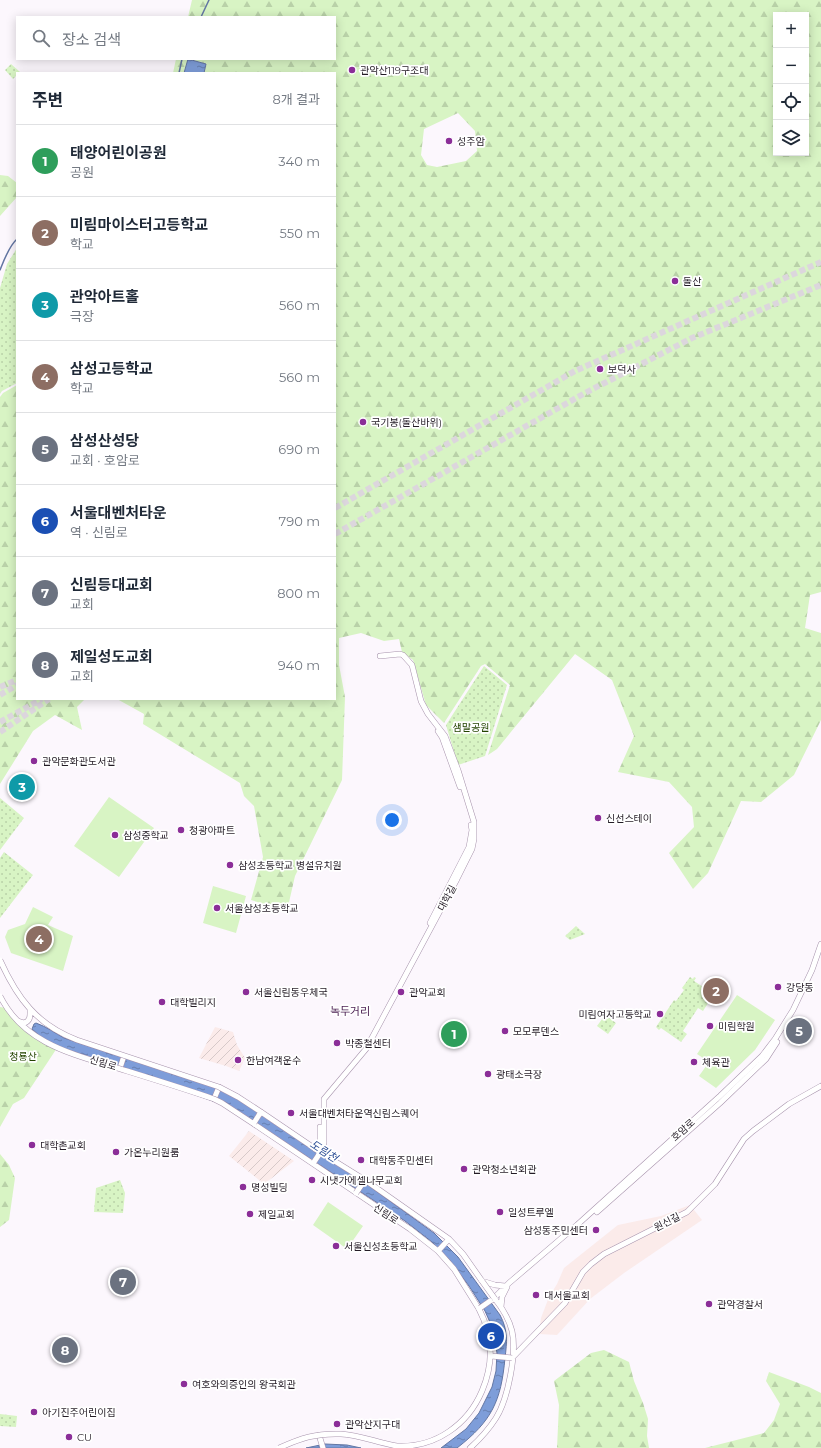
<!DOCTYPE html>
<html lang="ko">
<meta charset="utf-8">
<style>
body{margin:0;font-family:Montserrat,"Noto Sans KR",sans-serif;background:#f2f2f3;color:#1f2937}
.controls{position:absolute;right:12px;top:12px;display:grid;overflow:hidden;border-radius:0px;box-shadow:0 2px 10px #0003}
.controls button{width:36px;height:36px;display:grid;place-items:center;padding:0;border:0;border-bottom:1px solid #e0e1e3;background:#fff;color:#1f2937;font:20px sans-serif}
.you{position:absolute;left:392px;top:820px;width:14px;height:14px;margin:-10px;border:3px solid #fff;border-radius:50%;background:#1a73e8;box-shadow:0 0 0 6px #1a73e833}
.badge{display:grid;place-items:center;width:26px;height:26px;border-radius:50%;background:#8b2e98;color:#fff;font-size:13px;font-weight:700}
.pin{position:absolute;translate:-50% -50%;border:2px solid #fff;box-shadow:0 1px 4px #0006}
.list{margin:0;padding:0;list-style:none}
h2{display:flex;justify-content:space-between;align-items:center;height:52px;margin:0;padding:0 16px;font-size:17px}
h2 small{font-size:13px;font-weight:400;color:#747a83}
.list li{display:grid;grid-template-columns:26px 1fr auto;gap:12px;align-items:center;box-sizing:border-box;height:72px;padding:0 16px;border-top:1px solid #e0e1e3}
.list b{display:block;font-size:15px;white-space:nowrap}
.list p{margin:0;font-size:13px;white-space:nowrap;color:#747a83}
.list em{font-size:13px;font-style:normal;color:#747a83}
.icon{flex:none;width:22px;height:22px;fill:none;stroke:currentColor;stroke-width:2;stroke-linecap:round;stroke-linejoin:round}
.map{position:relative;flex:none;width:821px;height:1448px;overflow:hidden}
.search{position:absolute;background:#fff;box-shadow:0 2px 10px #0003;left:16px;top:16px;width:320px;height:44px;display:flex;align-items:center;gap:10px;box-sizing:border-box;padding:0 14px;border-radius:0px;color:#747a83;font-size:15px}
.panel{position:absolute;background:#fff;box-shadow:0 2px 10px #0003;left:16px;top:72px;width:320px;height:628px;border-radius:0px}
.map>svg:first-child{display:block}
</style>
<div class="map">
<svg width="821" height="1448" viewBox="0 0 821 1448">
<defs>
<pattern id="industrial-furrows" width="10" height="10" patternUnits="userSpaceOnUse"><rect width="10" height="10" fill="#fbebea"/><path d="M-1 1l2-2M0 10L10 0M9 11l2-2" fill="none" stroke="#d7c9c9"/></pattern>
<pattern id="green-dots" width="8" height="8" patternUnits="userSpaceOnUse"><rect width="8" height="8" fill="#d8f4c4"/><path d="M2 2h.1M6 6h.1" fill="none" stroke="#b9d1a8" stroke-width="1.8" stroke-linecap="round"/></pattern>
<pattern id="forest-firs" width="22" height="20" patternUnits="userSpaceOnUse"><rect width="22" height="20" fill="#d8f4c4"/><path d="M5 1l3.5 6h-7zM16 11l3.5 6h-7z" fill="#b9d1a8"/></pattern>
<pattern id="water-ripples" width="26" height="14" patternUnits="userSpaceOnUse"><rect width="26" height="14" fill="#7e9dd9"/><path d="M2 4q2-2 4 0t4 0M15 11q2-2 4 0t4 0" fill="none" stroke="#677fb0"/></pattern>
</defs>
<rect width="100%" height="100%" fill="#fcf7fd"/>
<!-- commercial -->
<path fill="#fbebea" d="M690 1205 702 1220 624 1273 590 1299 557 1335 539 1334 541 1318 549 1297 557 1284 564 1268 618 1225 661 1216Z"/>
<!-- industrial -->
<path fill="url(#industrial-furrows)" d="M215 1027 233 1032 237 1045 245 1058 239 1071 226 1066 199 1058Z
M249 1131 294 1161 264 1184 229 1156Z"/>
<!-- green -->
<path fill="url(#green-dots)" d="M11 64 20 72 17 73V75L13 79 5 70Z
M17 248V383L2 391 0 394V288L7 264Z
M484 666 507 685 485 756 458 765 446 725Z
M0 798 24 818 0 850Z
M4 852 33 875 0 918V858Z
M576 926 585 934 570 940 565 936Z
M690 977 693 979 694 977 696 978 694 981 714 994 703 1011 698 1008 683 1031 687 1034 681 1042 661 1028 659 1030 656 1027 674 1000 676 1001 684 990 682 988Z
M605 1015 616 1023 608 1034 597 1026Z
M451 1024 464 1033 458 1043 444 1035Z
M120 1180 125 1193 123 1213 94 1212 96 1188Z
M0 1414 17 1416 16 1427 0 1426Z"/>
<!-- forest -->
<path fill="url(#forest-firs)" fill-rule="evenodd" d="M192 0H821V592L810 595 805 628 821 633V720L794 775 761 802 741 801 708 873 693 889 669 853 694 827 692 807 669 782 618 772 634 736 612 680 575 654 497 749 488 755 510 685 485 664 481 666 444 723 426 705 413 660 402 652 399 639 384 641 361 633 339 638V665L345 697 342 780 295 876 287 911 251 900 263 857 254 806 244 796 240 783 143 724 144 714 117 699H335V73H204L206 64 190 59H335V17H188ZM776 15H806V153H776ZM458 113 475 131 477 151 466 161 437 167 427 165 421 155 424 129Z
M176 59H188L184 73H173Z
M0 175 8 176 17 183V197L0 216Z
M17 385V699H85L77 707 82 730 55 715 33 731 0 784V397L3 393Z
M0 1007 6 1008 12 1016 57 1048 24 1098 13 1104 0 1127Z
M0 1154 9 1165 15 1178 9 1220 0 1227Z
M604 1350 629 1362 634 1381 643 1403 648 1419 647 1436 649 1448H557L559 1405 554 1381 591 1353Z
M769 1372 809 1387 821 1393V1448H705L764 1433 774 1420 780 1404 766 1381Z"/>
<!-- pitch -->
<path fill="#d8f4c4" d="M109 797 154 828 119 877 74 846Z
M213 886 246 896 236 933 203 923Z
M33 907 53 917 48 925 73 936 63 971 11 953 5 937 8 930 25 924Z
M737 995 775 1020 755 1050 716 1088 699 1076 709 1062 697 1054Z
M328 1202 363 1226 347 1249 313 1225Z"/>
<!-- water -->
<path fill="url(#water-ripples)" stroke="#6376a3" d="M188 59 206 64 204 73H184Z
M36 1023C47 1027 55 1033 64 1038L219 1089 227 1092 365 1183 434 1233 458 1257 500 1315C508 1330 507 1342 505 1358 501 1401 492 1421 457 1448H441L466 1429 479 1413 492 1387 496 1371 497 1353 493 1329 485 1311 469 1286 448 1258 432 1242 405 1221 233 1108 58 1047 42 1038 32 1029 34 1024Z
M325 1444 347 1445 361 1448H306Z"/>
<g fill="none" stroke-linecap="round" stroke-linejoin="round">
<!-- stream -->
<path stroke="#6376a3" stroke-width="1.5" d="M201 17 209 0
M179 73 182 59
M0 270C4 260 9 246 17 239"/>
<!-- highway-tunnel -->
<path stroke="#dcd6dd" stroke-width="6" stroke-dasharray="6 3" stroke-linecap="butt" d="M335 508 575 371 821 262
M335 534 585 393 692 338 821 285
M0 687 17 680
M0 695 17 685
M0 722 42 699
M0 732 49 699"/>
<!-- secondary casing -->
<g stroke="#a793ac" stroke-width="6">
<path id="secondary" d="M438 731 442 737 460 787
M430 923 469 847 472 830 471 825
M120 1068 124 1056
M214 1099 219 1087
M259 1115 261 1112 320 1152 365 1180 449 1239 463 1254 482 1281 495 1285 505 1286
M254 1123V1124L410 1229 438 1251 454 1269 479 1309 480 1308
M315 1149 318 1148 320 1142V1127
M318 1156 324 1143V1099L366 1049 457 879 472 849 474 839V822L458 770 445 736 428 714 421 701 412 665 403 655 400 654 380 656
M358 1190 365 1180
M597 1212 720 1103 766 1059 777 1042
M438 1251 449 1239
M492 1300 509 1283 577 1225 720 1096 762 1056 775 1039 793 1010 812 970 821 944
M501 1307 502 1297 507 1287
M512 1358 565 1303 583 1272 591 1264 604 1254 687 1212 715 1184 744 1139 753 1131 789 1104 821 1086
M319 1435 323 1448
M470 1448C480 1439 489 1429 496 1418 508 1399 517 1353 512 1331 509 1319 503 1309 495 1299"/>
</g>
<!-- secondary -->
<use href="#secondary" stroke="#fff" stroke-width="5"/>
<!-- secondary-bridge casing -->
<g stroke="#a793ac" stroke-width="6" stroke-linecap="butt">
<path id="secondary-bridge" d="M0 960C17 998 37 1025 77 1040L219 1087 238 1097 261 1112
M0 996C25 1046 77 1055 127 1071 156 1080 185 1089 214 1099L222 1103 254 1124
M18 1021 24 1023C31 1021 30 1015 30 1010
M254 1123 259 1115
M314 1162 318 1156
M356 1193 358 1190
M482 1281 495 1299
M480 1308 490 1301
M491 1356 512 1358
M279 1448C301 1438 316 1433 341 1434 360 1435 378 1443 397 1446 436 1448 468 1424 482 1391 494 1363 493 1336 479 1309"/>
</g>
<!-- secondary-bridge -->
<use href="#secondary-bridge" stroke="#fff" stroke-width="5"/>
</g>
<!-- markers -->
<g fill="#8b2e98" stroke="#fff" stroke-width="1.5">
<circle cx="352" cy="70" r="4"/>
<circle cx="449" cy="141" r="4"/>
<circle cx="675" cy="281" r="4"/>
<circle cx="600" cy="369" r="4"/>
<circle cx="363" cy="422" r="4"/>
<circle cx="34" cy="761" r="4"/>
<circle cx="598" cy="818" r="4"/>
<circle cx="181" cy="830" r="4"/>
<circle cx="115" cy="835" r="4"/>
<circle cx="230" cy="865" r="4"/>
<circle cx="217" cy="908" r="4"/>
<circle cx="778" cy="987" r="4"/>
<circle cx="246" cy="992" r="4"/>
<circle cx="401" cy="992" r="4"/>
<circle cx="162" cy="1002" r="4"/>
<circle cx="660" cy="1014" r="4"/>
<circle cx="710" cy="1026" r="4"/>
<circle cx="505" cy="1031" r="4"/>
<circle cx="337" cy="1043" r="4"/>
<circle cx="238" cy="1060" r="4"/>
<circle cx="694" cy="1062" r="4"/>
<circle cx="488" cy="1074" r="4"/>
<circle cx="291" cy="1113" r="4"/>
<circle cx="32" cy="1145" r="4"/>
<circle cx="116" cy="1152" r="4"/>
<circle cx="361" cy="1160" r="4"/>
<circle cx="464" cy="1169" r="4"/>
<circle cx="312" cy="1180" r="4"/>
<circle cx="243" cy="1187" r="4"/>
<circle cx="500" cy="1212" r="4"/>
<circle cx="250" cy="1214" r="4"/>
<circle cx="596" cy="1230" r="4"/>
<circle cx="336" cy="1246" r="4"/>
<circle cx="536" cy="1295" r="4"/>
<circle cx="709" cy="1304" r="4"/>
<circle cx="184" cy="1384" r="4"/>
<circle cx="34" cy="1412" r="4"/>
<circle cx="337" cy="1424" r="4"/>
<circle cx="69" cy="1437" r="4"/>
</g>
<g text-anchor="middle" dominant-baseline="central" stroke-width="3.5" stroke-linejoin="round" paint-order="stroke">
<!-- poi labels -->
<g font-size="10" fill="#241c26" stroke="#fff" text-anchor="start">
<text x="360" y="70">관악산119구조대</text>
<text x="457" y="141">성주암</text>
<text x="683" y="281">돌산</text>
<text x="608" y="369">보덕사</text>
<text x="371" y="422">국기봉(돌산바위)</text>
<text x="42" y="761">관악문화관도서관</text>
<text x="606" y="818">신선스테이</text>
<text x="189" y="830">청광아파트</text>
<text x="123" y="835">삼성중학교</text>
<text x="238" y="865">삼성초등학교 병설유치원</text>
<text x="225" y="908">서울삼성초등학교</text>
<text x="786" y="987">강당동</text>
<text x="254" y="992">서울신림동우체국</text>
<text x="409" y="992">관악교회</text>
<text x="170" y="1002">대학빌리지</text>
<text x="652" y="1014" text-anchor="end">미림여자고등학교</text>
<text x="718" y="1026">미림학원</text>
<text x="513" y="1031">모모루덴스</text>
<text x="345" y="1043">박종철센터</text>
<text x="246" y="1060">한남여객운수</text>
<text x="702" y="1062">체육관</text>
<text x="496" y="1074">광태소극장</text>
<text x="299" y="1113">서울대벤처타운역신림스퀘어</text>
<text x="40" y="1145">대학촌교회</text>
<text x="124" y="1152">가온누리원룸</text>
<text x="369" y="1160">대학동주민센터</text>
<text x="472" y="1169">관악청소년회관</text>
<text x="320" y="1180">시냇가에셀나무교회</text>
<text x="251" y="1187">명성빌딩</text>
<text x="508" y="1212">일성트루엘</text>
<text x="258" y="1214">제일교회</text>
<text x="588" y="1230" text-anchor="end">삼성동주민센터</text>
<text x="344" y="1246">서울신성초등학교</text>
<text x="544" y="1295">대서울교회</text>
<text x="717" y="1304">관악경찰서</text>
<text x="192" y="1384">여호와의증인의 왕국회관</text>
<text x="42" y="1412">아기진주어린이집</text>
<text x="345" y="1424">관악산지구대</text>
<text x="77" y="1437">CU</text>
</g>
<!-- park labels -->
<g font-size="10" fill="#244400" stroke="#fff">
<text x="471" y="727">샘말공원</text>
<text x="23" y="1056">청룡산</text>
</g>
<!-- street labels -->
<g font-size="10" fill="#241c26" stroke="#fff">
<text transform="translate(447 898) rotate(-62)">대학길</text>
<text transform="translate(103 1063) rotate(17)">신림로</text>
<text transform="translate(683 1130) rotate(-42)">호암로</text>
<text transform="translate(386 1214) rotate(34)">신림로</text>
<text transform="translate(667 1222) rotate(-27)">원신길</text>
</g>
<!-- neighbourhood labels -->
<g font-size="11" fill="#491d50" stroke="#fff">
<text x="350" y="1011">녹두거리</text>
</g>
<!-- water labels -->
<g font-size="11" font-style="italic" fill="#294b93" stroke="#fff">
<text transform="translate(324 1151) rotate(33)">도림천</text>
</g>
</g>
</svg>
<div class="controls">
<button>+</button>
<button>−</button>
<button><svg class="icon" aria-label="locate" viewBox="0 0 24 24"><circle cx="12" cy="12" r="6"/><path d="M12 2v4M12 18v4M2 12h4M18 12h4"/></svg></button>
<button><svg class="icon" aria-label="layers" viewBox="0 0 24 24"><path d="M12 4l9 5-9 5-9-5zM3 14l9 5 9-5"/></svg></button>
</div>
<div class="you"></div>
<div class="pin badge" style="left:454px;top:1034px;background:#2e9e5b">1</div>
<div class="pin badge" style="left:716px;top:991px;background:#8d6e63">2</div>
<div class="pin badge" style="left:22px;top:787px;background:#0f9aa8">3</div>
<div class="pin badge" style="left:39px;top:939px;background:#8d6e63">4</div>
<div class="pin badge" style="left:799px;top:1031px;background:#6b7280">5</div>
<div class="pin badge" style="left:491px;top:1336px;background:#1a4fb4">6</div>
<div class="pin badge" style="left:123px;top:1282px;background:#6b7280">7</div>
<div class="pin badge" style="left:65px;top:1350px;background:#6b7280">8</div>
<div class="search"><svg class="icon" aria-label="search" viewBox="0 0 24 24"><circle cx="10" cy="10" r="6"/><path d="M15 15l6 6"/></svg>장소 검색</div>
<section class="panel">
<h2>주변<small>8개 결과</small></h2>
<ul class="list">
<li><span class="badge" style="background:#2e9e5b">1</span><div><b>태양어린이공원</b><p>공원</p></div><em>340 m</em></li>
<li><span class="badge" style="background:#8d6e63">2</span><div><b>미림마이스터고등학교</b><p>학교</p></div><em>550 m</em></li>
<li><span class="badge" style="background:#0f9aa8">3</span><div><b>관악아트홀</b><p>극장</p></div><em>560 m</em></li>
<li><span class="badge" style="background:#8d6e63">4</span><div><b>삼성고등학교</b><p>학교</p></div><em>560 m</em></li>
<li><span class="badge" style="background:#6b7280">5</span><div><b>삼성산성당</b><p>교회 · 호암로</p></div><em>690 m</em></li>
<li><span class="badge" style="background:#1a4fb4">6</span><div><b>서울대벤처타운</b><p>역 · 신림로</p></div><em>790 m</em></li>
<li><span class="badge" style="background:#6b7280">7</span><div><b>신림등대교회</b><p>교회</p></div><em>800 m</em></li>
<li><span class="badge" style="background:#6b7280">8</span><div><b>제일성도교회</b><p>교회</p></div><em>940 m</em></li>
</ul>
</section>
</div>
